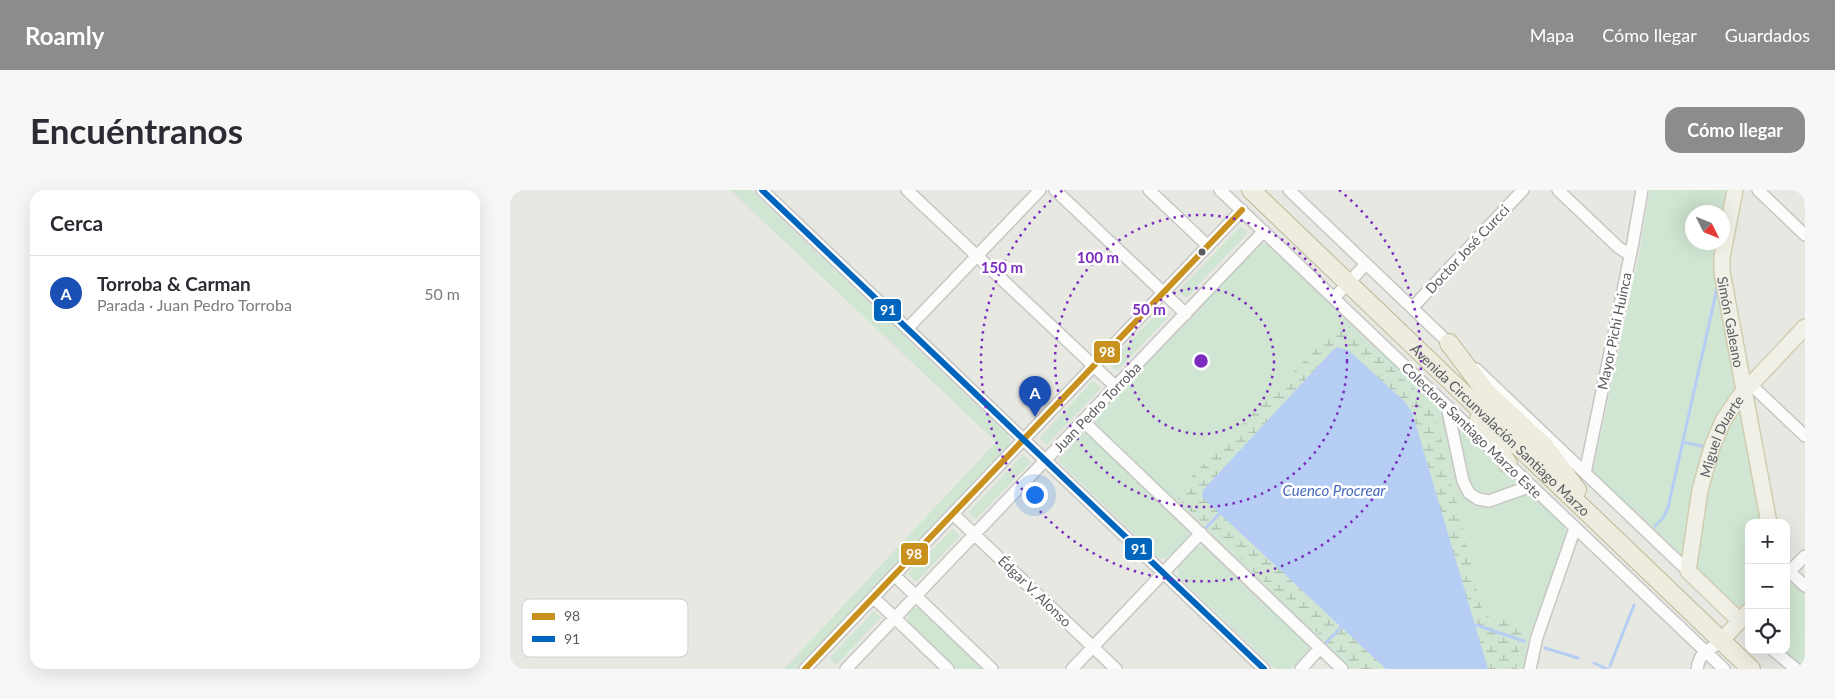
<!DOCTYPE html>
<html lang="es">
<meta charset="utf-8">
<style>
body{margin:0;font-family:Lato,sans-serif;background:#f7f7f7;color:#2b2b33}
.controls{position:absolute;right:15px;bottom:15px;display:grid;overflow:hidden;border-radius:10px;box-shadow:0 5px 20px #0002}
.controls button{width:45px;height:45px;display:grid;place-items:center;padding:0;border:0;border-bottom:1px solid #e1e1e2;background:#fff;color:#2b2b33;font:25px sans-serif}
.compass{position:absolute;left:1175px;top:15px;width:45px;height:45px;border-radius:50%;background:#fff;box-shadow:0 5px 20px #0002;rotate:133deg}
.you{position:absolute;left:524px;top:304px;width:18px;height:18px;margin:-12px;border:4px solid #fff;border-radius:50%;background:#1a73e8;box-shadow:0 0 0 8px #1a73e833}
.badge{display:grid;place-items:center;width:32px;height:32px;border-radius:50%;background:#8b8c8e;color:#fff;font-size:16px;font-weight:700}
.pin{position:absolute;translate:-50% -41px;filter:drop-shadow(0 1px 2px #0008)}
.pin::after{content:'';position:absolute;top:26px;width:18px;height:15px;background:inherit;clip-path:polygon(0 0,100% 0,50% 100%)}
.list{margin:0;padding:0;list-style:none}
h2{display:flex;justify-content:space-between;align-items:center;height:65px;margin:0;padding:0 20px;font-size:21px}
h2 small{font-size:16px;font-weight:400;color:#7c7c81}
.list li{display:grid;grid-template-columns:32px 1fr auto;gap:15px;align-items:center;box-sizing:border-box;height:75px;padding:0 20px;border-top:1px solid #e1e1e2}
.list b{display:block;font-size:19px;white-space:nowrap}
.list p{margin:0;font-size:16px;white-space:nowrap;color:#7c7c81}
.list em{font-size:16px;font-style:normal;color:#7c7c81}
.icon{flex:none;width:28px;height:28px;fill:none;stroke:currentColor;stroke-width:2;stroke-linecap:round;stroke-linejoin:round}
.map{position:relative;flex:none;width:1295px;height:479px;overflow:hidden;border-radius:15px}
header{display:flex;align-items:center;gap:30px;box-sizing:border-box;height:70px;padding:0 25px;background:#8b8c8e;color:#fff}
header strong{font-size:24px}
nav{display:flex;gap:28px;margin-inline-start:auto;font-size:18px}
.intro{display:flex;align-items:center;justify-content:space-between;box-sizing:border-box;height:120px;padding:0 30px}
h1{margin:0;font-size:35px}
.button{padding:12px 22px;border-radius:15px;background:#8b8c8e;color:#fff;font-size:18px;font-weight:700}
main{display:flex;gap:30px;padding:0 30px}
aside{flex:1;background:#fff;border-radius:15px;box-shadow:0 5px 20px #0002}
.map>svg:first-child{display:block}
</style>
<header>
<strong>Roamly</strong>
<nav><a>Mapa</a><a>Cómo llegar</a><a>Guardados</a></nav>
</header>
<div class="intro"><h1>Encuéntranos</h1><a class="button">Cómo llegar</a></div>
<main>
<aside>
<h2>Cerca<small></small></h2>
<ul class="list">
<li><span class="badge" style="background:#1a4fb4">A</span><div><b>Torroba &amp; Carman</b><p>Parada · Juan Pedro Torroba</p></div><em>50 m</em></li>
</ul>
</aside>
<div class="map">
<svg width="1295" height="479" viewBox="0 0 1295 479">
<defs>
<pattern id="wetland-marsh" width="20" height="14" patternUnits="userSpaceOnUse" patternTransform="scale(1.25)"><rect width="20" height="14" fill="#d0e5d2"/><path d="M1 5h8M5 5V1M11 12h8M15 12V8" fill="none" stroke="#acbdae"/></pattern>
</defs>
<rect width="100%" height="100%" fill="#e8e8e3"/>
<!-- grass -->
<path fill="#d0e5d2" d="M220 0H241L498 245 501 251 499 257 287 479H274L486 252Z
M1140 0H1218L1213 29 1212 22H1182V52L1208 53 1227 198 1211 222 1173 367 1086 287 1083 281 1130 59Z
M731 36 738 43 676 108 668 101Z
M753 54 758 55 931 219 948 245 950 237 1009 294 1008 306H1019L1025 309 1053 335 1056 341V346L1019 448 1014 479H1006L1014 435 973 425 924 218 664 305 845 479H837L819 462V456L813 450 807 451 698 346V340L694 336H688L583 234 585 226 747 56Z
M652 118 660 125 607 181 599 174Z
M583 191 591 198 537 255 529 248Z
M1227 218H1230L1253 333H1239V409C1234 415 1232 418 1224 417L1185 379 1192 319 1210 252Z
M573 240H575L680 340 678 346 657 368H649L549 272V264Z
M513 264 521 272 466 329 459 322Z
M443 339 450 346 406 392 398 384Z
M694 354 800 456 799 460 781 479H765L668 386V378L686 358Z
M1280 393 1285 394 1295 403V479L1272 460H1276V395Z
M405 418H411L476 479H446L398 433V423Z
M364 421 371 428 326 475 319 468Z"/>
<!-- wetland -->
<path fill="url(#wetland-marsh)" d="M833 131 924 218 973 425 1014 435 1006 479H845L664 305Z"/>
<!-- water -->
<path fill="#b6cdf4" d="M828 157 838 160 893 210 902 222 978 479H876L692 307 693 300 823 160Z"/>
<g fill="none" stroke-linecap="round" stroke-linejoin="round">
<!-- stream -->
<path stroke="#b6cdf4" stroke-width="3" d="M1173 252 1196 257
M1145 336 1153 328 1158 318 1208 94
M693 341 709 324
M966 435 1014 451
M813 456 831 437
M1035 458 1068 468
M1084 473 1097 479
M1100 476 1124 415"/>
<!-- minor casing -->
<g stroke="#c6c6c5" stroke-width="14">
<path id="minor" d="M252 0 754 479
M397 0 606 197
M545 0 676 124
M639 0 698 56
M710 0 981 258
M779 0 944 158
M1048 0 1108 57 1120 65
M1248 0 1295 45
M824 108 856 74
M902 118 1013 0
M397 139 530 0
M966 179 1178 381
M1236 190 1295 246
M937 216 953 291 959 303 968 309 979 311 1021 296
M573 231 832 479
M994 270 1214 479
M1075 283 1123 52 1132 0
M443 324 606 479
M1280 382 1295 396
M384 385 482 479
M1276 385 1295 366
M363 407 438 479
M1263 460 1286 479
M295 479 732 20
M336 479 754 41
M562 479 691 343
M791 479 810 458
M1020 479 1027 447 1065 338
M1187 479C1191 458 1198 463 1211 451"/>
</g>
<!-- major casing -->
<g stroke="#d0cdb1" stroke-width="18">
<g id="major">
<path id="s1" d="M1225 0 1212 67V82L1259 333"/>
<path id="s2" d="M1230 431 1178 381 1190 300 1202 257 1213 231 1229 207 1295 137"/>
<path d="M1211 451 1239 421"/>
</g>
</g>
<!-- highway casing -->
<g stroke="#beb992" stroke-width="20">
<g id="highway">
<path id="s3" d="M741 0 1241 479"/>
<path d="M939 153 975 201 1035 257 1067 300"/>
<path d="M969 229 998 274"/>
</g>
</g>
<!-- minor -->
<use href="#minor" stroke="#fcfcfb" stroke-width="11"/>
<!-- major -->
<use href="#major" stroke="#f0f0e6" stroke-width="15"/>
<!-- highway -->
<use href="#highway" stroke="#edecdf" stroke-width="18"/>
<!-- bus-1 casing -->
<g stroke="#fff" stroke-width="10">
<path id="bus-1" d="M295 479 732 20"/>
</g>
<!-- bus-2 casing -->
<g stroke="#fff" stroke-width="10">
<path id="bus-2" d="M252 0 754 479"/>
</g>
<!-- bus-1 -->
<use href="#bus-1" stroke="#c8901d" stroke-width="6"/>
<!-- bus-2 -->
<use href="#bus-2" stroke="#0065bd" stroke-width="6"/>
</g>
<!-- distance rings -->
<g fill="none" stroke="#7b2cbf" stroke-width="2.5" stroke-dasharray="2.5 5">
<circle cx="691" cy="171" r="73"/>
<circle cx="691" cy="171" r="146"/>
<path d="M829 0A220 220 0 1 1 553 0"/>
</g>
<!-- markers -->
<circle fill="#595b60" stroke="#fff" stroke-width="2" cx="692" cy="62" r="4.5"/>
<g text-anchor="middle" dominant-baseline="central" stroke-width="5" stroke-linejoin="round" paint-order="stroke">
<!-- street labels -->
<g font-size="14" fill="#595b60" stroke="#fff">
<text transform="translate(957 59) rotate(-47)">Doctor José Curcci</text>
<text stroke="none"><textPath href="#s1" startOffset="134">Simón Galeano</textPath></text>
<text transform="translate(1104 141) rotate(-78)">Mayor Pichi Huinca</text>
<text transform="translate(587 217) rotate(-46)">Juan Pedro Torroba</text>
<text transform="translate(962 240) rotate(44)">Colectora Santiago Marzo Este</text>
<text stroke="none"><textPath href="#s3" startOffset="346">Avenida Circunvalación Santiago Marzo</textPath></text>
<text stroke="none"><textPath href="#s2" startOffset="212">Miguel Duarte</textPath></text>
<text transform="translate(525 401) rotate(44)">Édgar V. Alonso</text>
</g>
<!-- water labels -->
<g font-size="15" font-style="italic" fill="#4568bc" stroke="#fff">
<text x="824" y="300">Cuenco Procrear</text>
</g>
</g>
<!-- legend -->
<rect x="12" y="409" width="166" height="58" rx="8" fill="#fff" stroke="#cdcecf" stroke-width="1"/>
<rect x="22" y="423" width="23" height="7" fill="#c8901d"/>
<rect x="22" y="446" width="23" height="6" fill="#0065bd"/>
<g font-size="14" fill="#595b60">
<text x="54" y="431">98</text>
<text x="54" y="454">91</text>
</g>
<circle cx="691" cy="171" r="8" fill="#7b2cbf" stroke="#fff" stroke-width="2.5"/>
<g font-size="15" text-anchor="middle" font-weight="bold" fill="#7b2cbf" stroke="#fff" stroke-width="5" stroke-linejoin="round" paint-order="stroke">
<text x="588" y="73">100 m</text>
<text x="492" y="83">150 m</text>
<text x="639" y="125">50 m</text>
</g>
<g stroke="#fff" stroke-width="2">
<rect x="363" y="108" width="29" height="24" rx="5" fill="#0065bd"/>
<rect x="583" y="150" width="28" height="24" rx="5" fill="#c8901d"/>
<rect x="614" y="347" width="29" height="24" rx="5" fill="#0065bd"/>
<rect x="390" y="352" width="29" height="24" rx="5" fill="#c8901d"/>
</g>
<g font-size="14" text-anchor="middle" font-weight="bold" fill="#fff">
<text x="378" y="125">91</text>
<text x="597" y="167">98</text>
<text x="629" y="364">91</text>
<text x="404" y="369">98</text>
</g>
</svg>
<div class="controls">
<button>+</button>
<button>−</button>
<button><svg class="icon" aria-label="locate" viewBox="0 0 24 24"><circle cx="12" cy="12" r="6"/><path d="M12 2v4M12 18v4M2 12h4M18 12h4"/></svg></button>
</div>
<svg class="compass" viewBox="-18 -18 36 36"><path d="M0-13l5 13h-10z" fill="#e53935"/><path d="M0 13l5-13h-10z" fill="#7c7c81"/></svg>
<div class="you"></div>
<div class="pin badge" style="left:525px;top:227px;background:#1a4fb4">A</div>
</div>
</main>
